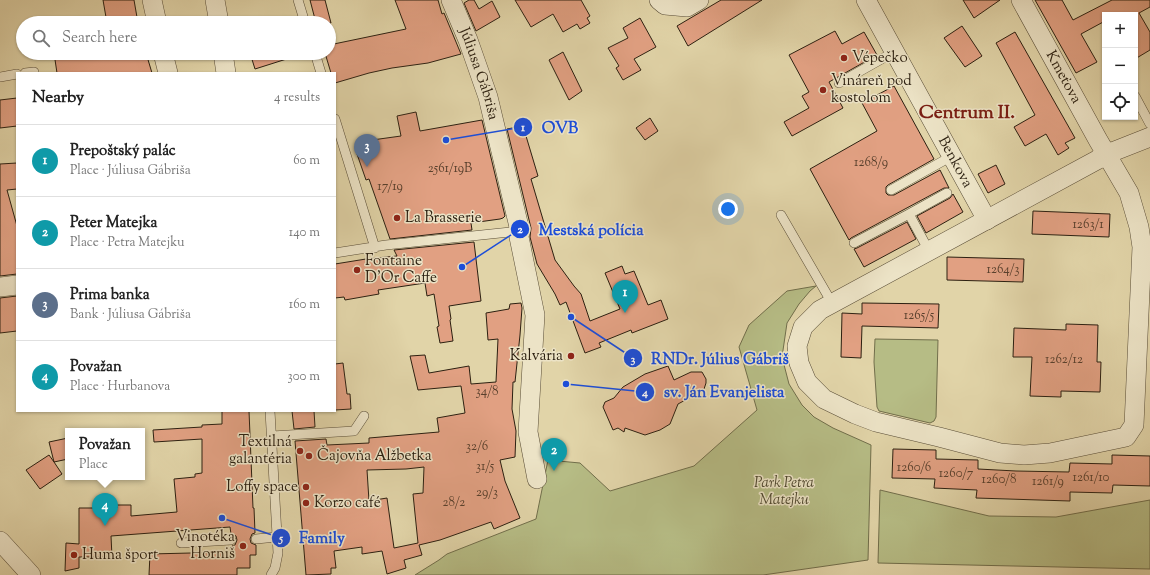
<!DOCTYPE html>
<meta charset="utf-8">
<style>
body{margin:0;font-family:"Sorts Mill Goudy",serif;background:#f2f2f2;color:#222}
.controls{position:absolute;right:12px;top:12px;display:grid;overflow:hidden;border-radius:0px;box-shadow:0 1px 3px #0004}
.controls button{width:36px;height:36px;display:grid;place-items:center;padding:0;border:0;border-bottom:1px solid #e0e0e0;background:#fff;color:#222;font:20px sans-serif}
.you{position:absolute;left:728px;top:209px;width:14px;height:14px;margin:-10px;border:3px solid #fff;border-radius:50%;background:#1a73e8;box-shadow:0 0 0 6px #1a73e833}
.badge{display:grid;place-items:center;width:26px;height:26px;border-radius:50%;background:#ea580c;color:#fff;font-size:13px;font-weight:700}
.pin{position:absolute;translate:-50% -33px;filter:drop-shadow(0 1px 2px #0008)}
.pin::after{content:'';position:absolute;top:21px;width:14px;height:12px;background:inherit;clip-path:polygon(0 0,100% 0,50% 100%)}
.popup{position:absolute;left:65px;top:428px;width:80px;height:52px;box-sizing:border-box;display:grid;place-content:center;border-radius:0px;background:#fff;filter:drop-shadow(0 1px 3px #0005);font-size:13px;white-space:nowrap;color:#767676}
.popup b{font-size:15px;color:#222}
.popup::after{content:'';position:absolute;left:50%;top:100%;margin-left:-8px;border:8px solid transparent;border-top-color:#fff}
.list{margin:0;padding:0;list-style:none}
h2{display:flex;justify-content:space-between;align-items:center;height:52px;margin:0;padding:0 16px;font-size:17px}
h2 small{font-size:13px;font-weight:400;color:#767676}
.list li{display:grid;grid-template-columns:26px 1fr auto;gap:12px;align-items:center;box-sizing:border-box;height:72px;padding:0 16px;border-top:1px solid #e0e0e0}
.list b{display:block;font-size:15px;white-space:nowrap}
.list p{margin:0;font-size:13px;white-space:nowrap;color:#767676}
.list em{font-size:13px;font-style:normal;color:#767676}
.icon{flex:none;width:22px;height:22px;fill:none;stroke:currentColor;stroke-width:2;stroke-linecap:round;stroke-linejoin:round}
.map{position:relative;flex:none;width:1150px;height:575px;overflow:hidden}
.search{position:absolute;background:#fff;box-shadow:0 1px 3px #0004;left:16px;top:16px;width:320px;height:44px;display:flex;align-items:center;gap:10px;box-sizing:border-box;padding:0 14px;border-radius:22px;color:#767676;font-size:15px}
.panel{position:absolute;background:#fff;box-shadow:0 1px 3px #0004;left:16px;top:72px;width:320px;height:340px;border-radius:0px}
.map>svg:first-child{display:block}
</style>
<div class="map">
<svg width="1150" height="575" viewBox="0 0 1150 575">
<rect width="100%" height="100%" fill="#e1d4a8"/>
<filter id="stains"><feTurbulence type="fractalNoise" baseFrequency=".005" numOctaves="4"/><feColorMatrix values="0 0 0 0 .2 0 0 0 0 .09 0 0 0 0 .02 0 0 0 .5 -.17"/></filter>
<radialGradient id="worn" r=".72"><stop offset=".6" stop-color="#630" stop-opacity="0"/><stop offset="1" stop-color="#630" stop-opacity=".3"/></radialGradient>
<!-- green -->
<path fill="#b6bc85" stroke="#716e4b" d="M816 286 810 291 799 304 787 323 782 357 789 384 802 405 814 417 833 428 871 445 868 560 763 575H415L439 560 447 554 536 519 548 460 580 463 610 491 694 466 757 410 739 347 749 325 787 291Z
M875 339 938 340 936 417 934 421 930 423 879 411 877 407 874 362Z
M880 490 989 516 1056 517 1150 500V569L878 563Z"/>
<!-- building -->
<path fill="#e1a082" stroke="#2c2011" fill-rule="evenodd" d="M103 0H134L138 23H107Z
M310 0H325L331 23H316Z
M395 0H438L442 14 444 13 461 54 428 63 392 68 369 73 335 83V73H331L325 53H329V45L406 29Z
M469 0H474L479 9 492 1 500 17 476 31 464 3Z
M515 0H581L590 16 587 18 590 23 580 29 577 24 563 32 553 14 531 27Z
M721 0H762L688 46 677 26Z
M963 0H1000L974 18Z
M1035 0H1062L1073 20 1112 0H1150V7L1139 13 1150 32V50L1135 59V15H1105V21L1081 34 1097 62 1076 73Z
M640 18 656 47 634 59 641 70 623 80 616 68 619 66 608 48 628 38 623 28Z
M962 26 982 56 965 67 944 38Z
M835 31 842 44 864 32 877 55 829 82 843 108 792 136 784 122 809 108 802 96 809 92 789 55Z
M1015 32 1075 138 1065 143 1069 148 1058 155 1046 134 1025 146 1014 127 1035 115 996 43Z
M563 52 582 91 569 100 549 60Z
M54 53H146L152 73H57Z
M250 53H296V56L255 69Z
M894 86 934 159 888 185 886 187V193L888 195H894L940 170 949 188H944L851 238 849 240 810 169 877 131 862 103Z
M17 98V126L0 128V100Z
M416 112 420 131 482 120 505 216 503 218 500 219 471 223 472 230 390 239 369 179 366 180 357 154 367 152 365 141 401 136 397 116Z
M650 118 658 131 645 140 636 128Z
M523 126 538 176 531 179 555 260 574 286 581 294 590 321 620 309 605 273 622 266 625 274 634 271 648 305 661 300 668 319 632 333 631 330 599 343 601 347 585 353 566 302 560 305 555 294 537 264 530 237 531 228 507 129Z
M17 163V189L7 190 17 226V274L0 276V164Z
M996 165 1005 184 988 193 978 174Z
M953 194 963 212 926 233 917 216 950 198Z
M1033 211 1110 214 1109 237 1032 234Z
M907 222 916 239 864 267 854 249 857 248Z
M474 242 481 301 449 306 451 319 450 320 453 341 440 343 437 327 439 326 434 294 427 296 425 283 378 290 379 294 345 300 344 297 335 298V264L366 259 397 256 394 250Z
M947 257 1024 259 1023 282 947 280Z
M17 296V331L0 333V298Z
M521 303 522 308 520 335 515 382H513L512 409 516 431 515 457 500 460 505 481 520 518 494 529 491 522 440 540 419 545 422 555 404 560 406 568 387 574 382 551 362 554V547L334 551 336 568H331V574L306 575 295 441 326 439 327 445 369 443V438L439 432 437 418 465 413 461 386 418 390 410 356 425 355 429 373 469 366 471 384 496 382 498 339 488 340 486 313 509 309 510 304ZM424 467 423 493 413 494 418 543 394 548 387 498 369 501 367 470 406 469Z
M862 303 939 304 938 328 862 326 861 358 841 357 842 313 862 314Z
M1066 324 1098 325 1097 362H1101L1100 392 1061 391V397L1030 396 1032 357H1013L1014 328 1066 330Z
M343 363 347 394H350L351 409 335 410V364Z
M668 366 674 380 691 372H702L706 379V383L704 389 702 391 678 404 670 424 660 430 645 435 625 428 624 432 618 428 613 430 603 407 605 402 614 398 623 387 645 374Z
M222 411H249L253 508H254L255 533 252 534 250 539 251 543 256 545V555H250V568H237V575H149L150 554 232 552V546L235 545 237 540 236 536 231 534 230 527 111 536 112 557H79V568L65 571 66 543 79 544V508H117V505H131V516L177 512 174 479 195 477V474L202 473V439L154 442 153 430 202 427V425L222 424Z
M292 411H314L315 427 294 429Z
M68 438V459L54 462 62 474 40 489 26 470 49 455 54 462 49 442Z
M893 449 936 450V459L978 460V469L1016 471 1069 472 1070 463 1112 464V455L1150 456V486L1113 485 1112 493 1070 492V501L976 498 977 490 934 488 935 479 892 478Z"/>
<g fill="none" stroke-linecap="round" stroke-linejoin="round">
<!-- lane casing -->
<g stroke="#594d37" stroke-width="10">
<path id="lane" d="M298 0 305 23
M315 53 321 73
M25 73 34 72
M0 77 17 74
M839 83 894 52
M1135 96 1150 124
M335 119 375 248
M891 190 952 156
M909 214 947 193
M781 215 832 303
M854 243 909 214 929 251
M335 253 386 245 520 231
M270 411 278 553 275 568 271 575
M272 436 354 431 364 416
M256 539 277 537
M181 543 231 540"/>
</g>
<!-- street casing -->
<g stroke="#594d37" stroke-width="20">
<g id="street">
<path d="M152 0 157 23"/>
<path d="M215 0 219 23"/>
<path id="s1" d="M451 0 468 40 488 97 520 231 519 237 535 315 528 432 537 479"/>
<path d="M659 0 665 5 687 7 699 0"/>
<path id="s2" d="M866 0 987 220"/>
<path id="s3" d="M1021 0 1098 140 1129 193 1139 227 1142 247 1134 425 1126 437 1050 453 1024 455 1000 453 939 437 876 422 855 414 824 399 807 382 799 363 797 346 803 327 820 310 1097 160 1107 154 1150 137"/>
<path d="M163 53 168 73"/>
<path d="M223 53 226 73"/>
<path d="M0 287 17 285"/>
<path d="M0 541 31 575"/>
</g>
</g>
<!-- lane -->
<use href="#lane" stroke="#ece3c6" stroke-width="9"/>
<!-- street -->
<use href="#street" stroke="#ece3c6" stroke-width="19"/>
</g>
<!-- markers -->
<g fill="#8f2418" stroke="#ece3c6" stroke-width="1.5">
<circle cx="844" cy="58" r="4"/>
<circle cx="823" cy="90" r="4"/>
<circle cx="397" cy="218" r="4"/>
<circle cx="357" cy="270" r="4"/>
<circle cx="571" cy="356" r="4"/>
<circle cx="300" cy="451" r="4"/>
<circle cx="309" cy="456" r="4"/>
<circle cx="306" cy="487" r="4"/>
<circle cx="306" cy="503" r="4"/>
<circle cx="243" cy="546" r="4"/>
<circle cx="74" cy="555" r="4"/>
</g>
<g text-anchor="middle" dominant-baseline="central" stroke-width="3" stroke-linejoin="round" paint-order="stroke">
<!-- number labels -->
<g font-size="13" fill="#59402d">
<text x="871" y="163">1268/9</text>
<text x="450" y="169">2561/19B</text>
<text x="390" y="187">17/19</text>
<text x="1088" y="225">1263/1</text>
<text x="1003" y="270">1264/3</text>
<text x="919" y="316">1265/5</text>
<text x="1064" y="360">1262/12</text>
<text x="487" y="392">34/8</text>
<text x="477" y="447">32/6</text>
<text x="485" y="467">31/5</text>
<text x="914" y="468">1260/6</text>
<text x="956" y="474">1260/7</text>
<text x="1091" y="478">1261/10</text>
<text x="999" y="480">1260/8</text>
<text x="1048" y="482">1261/9</text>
<text x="487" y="493">29/3</text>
<text x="454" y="503">28/2</text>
</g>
<!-- poi labels -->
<g font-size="15" fill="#2c2011" stroke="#ece3c6" text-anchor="start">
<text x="852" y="58">Vépečko</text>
<text x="831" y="81">Vináreň pod<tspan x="831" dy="17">kostolom</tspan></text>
<text x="405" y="218">La Brasserie</text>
<text x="365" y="261">Fontaine<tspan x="365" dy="17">D'Or Caffe</tspan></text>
<text x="563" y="356" text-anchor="end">Kalvária</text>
<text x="292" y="442" text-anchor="end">Textilná<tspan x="292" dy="17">galantéria</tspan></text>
<text x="317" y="456">Čajovňa Alžbetka</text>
<text x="298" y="487" text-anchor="end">Loffy space</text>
<text x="314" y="503">Korzo café</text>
<text x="235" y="537" text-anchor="end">Vinotéka<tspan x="235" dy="17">Horniš</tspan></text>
<text x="82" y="555">Huma šport</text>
</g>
<!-- street labels -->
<g font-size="15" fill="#2c2011" stroke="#ece3c6">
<text stroke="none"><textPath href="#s1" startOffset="79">Júliusa Gábriša</textPath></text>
<text stroke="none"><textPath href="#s3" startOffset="88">Kmeťova</textPath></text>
<text stroke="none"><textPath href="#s2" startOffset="185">Benkova</textPath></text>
</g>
<!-- park labels -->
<g font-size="15" font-style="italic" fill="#4e472e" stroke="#ece3c6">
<text x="784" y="483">Park Petra<tspan x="784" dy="17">Matejku</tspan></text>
</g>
<!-- district labels -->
<g font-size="19" font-weight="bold" fill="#7a1f14" stroke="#ece3c6">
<text x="967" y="113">Centrum II.</text>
</g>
</g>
<!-- callouts -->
<path fill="none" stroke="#1d4ed8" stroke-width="1.5" d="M446 140L523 127M462 267L520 229M571 317L633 358M566 384L645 392M222 518L281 538"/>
<g fill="#1d4ed8" stroke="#ece3c6" stroke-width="1.5">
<circle cx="446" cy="140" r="4"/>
<circle cx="462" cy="267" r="4"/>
<circle cx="571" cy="317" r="4"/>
<circle cx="566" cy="384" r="4"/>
<circle cx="222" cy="518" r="4"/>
<circle cx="523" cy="127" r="10"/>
<circle cx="520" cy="229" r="10"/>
<circle cx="633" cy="358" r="10"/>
<circle cx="645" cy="392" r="10"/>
<circle cx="281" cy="538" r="10"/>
</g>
<g font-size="12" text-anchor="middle" font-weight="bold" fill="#fff">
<text x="523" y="131">1</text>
<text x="520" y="233">2</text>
<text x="633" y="363">3</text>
<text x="645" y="396">4</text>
<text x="281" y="542">5</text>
</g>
<g font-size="16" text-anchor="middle" font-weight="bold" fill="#1d4ed8" stroke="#ece3c6" stroke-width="3" stroke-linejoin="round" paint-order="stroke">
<text x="560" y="133">OVB</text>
<text x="591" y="235">Mestská polícia</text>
<text x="720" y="364">RNDr. Július Gábriš</text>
<text x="724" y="397">sv. Ján Evanjelista</text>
<text x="322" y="543">Family</text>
</g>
<rect width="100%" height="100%" filter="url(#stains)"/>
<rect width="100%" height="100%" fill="url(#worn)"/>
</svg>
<div class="controls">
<button>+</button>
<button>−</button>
<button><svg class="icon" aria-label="locate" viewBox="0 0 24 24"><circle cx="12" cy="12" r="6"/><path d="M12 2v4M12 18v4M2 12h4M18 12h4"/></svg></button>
</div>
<div class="you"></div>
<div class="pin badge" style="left:625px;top:313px;background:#0f9aa8">1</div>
<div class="pin badge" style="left:554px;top:471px;background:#0f9aa8">2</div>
<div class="pin badge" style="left:367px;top:167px;background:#5c6f8a">3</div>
<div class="pin badge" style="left:105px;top:526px;background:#0f9aa8">4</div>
<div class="popup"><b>Považan</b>Place</div>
<div class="search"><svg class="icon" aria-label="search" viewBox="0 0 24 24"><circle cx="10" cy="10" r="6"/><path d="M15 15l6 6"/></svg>Search here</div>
<section class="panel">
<h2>Nearby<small>4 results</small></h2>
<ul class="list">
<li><span class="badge" style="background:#0f9aa8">1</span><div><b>Prepoštský palác</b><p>Place · Júliusa Gábriša</p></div><em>60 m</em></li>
<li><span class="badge" style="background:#0f9aa8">2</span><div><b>Peter Matejka</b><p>Place · Petra Matejku</p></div><em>140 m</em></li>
<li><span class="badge" style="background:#5c6f8a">3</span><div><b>Prima banka</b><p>Bank · Júliusa Gábriša</p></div><em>160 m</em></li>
<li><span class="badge" style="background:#0f9aa8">4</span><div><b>Považan</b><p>Place · Hurbanova</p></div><em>300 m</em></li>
</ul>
</section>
</div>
